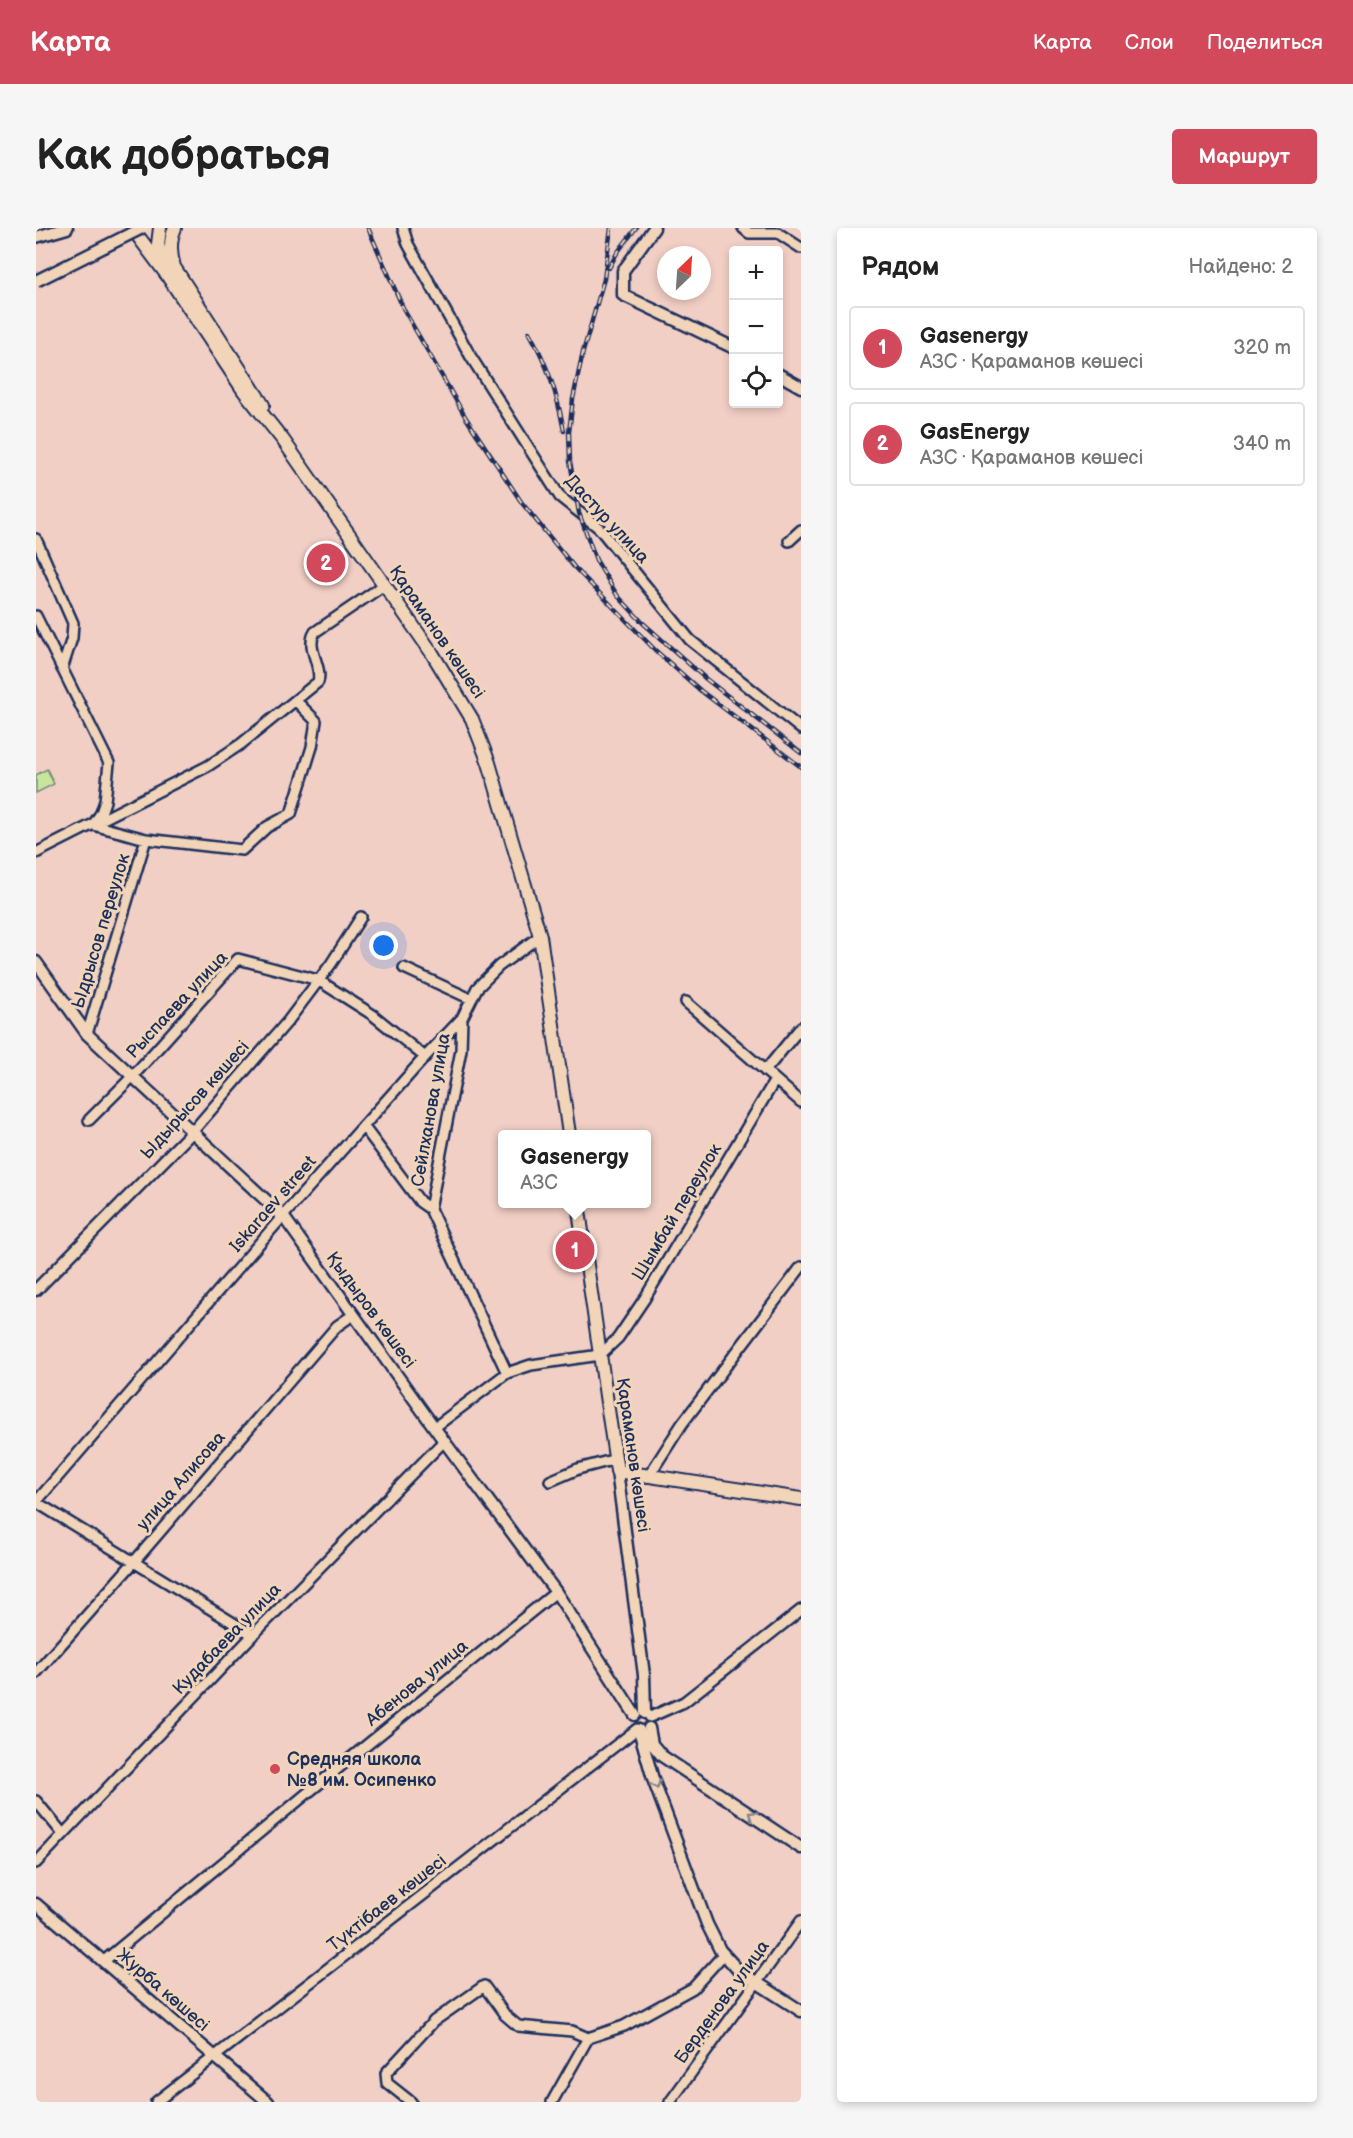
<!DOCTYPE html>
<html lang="ru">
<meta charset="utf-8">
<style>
body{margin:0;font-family:"Balsamiq Sans",sans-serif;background:#f6f6f6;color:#222}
.controls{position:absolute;right:18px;top:18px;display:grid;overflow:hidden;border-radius:6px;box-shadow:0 3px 9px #0003}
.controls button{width:54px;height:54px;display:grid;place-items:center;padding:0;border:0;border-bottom:2px solid #e0e0e0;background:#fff;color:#222;font:30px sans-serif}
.compass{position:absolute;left:621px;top:18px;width:54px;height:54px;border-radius:50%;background:#fff;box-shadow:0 3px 9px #0003;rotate:25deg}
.you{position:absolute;left:348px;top:718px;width:21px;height:21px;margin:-15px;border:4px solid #fff;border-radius:50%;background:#1a73e8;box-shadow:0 0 0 9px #1a73e833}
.badge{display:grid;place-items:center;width:39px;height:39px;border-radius:50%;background:#d1495b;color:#fff;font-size:20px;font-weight:700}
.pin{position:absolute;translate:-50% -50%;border:3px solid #fff;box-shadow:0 2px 6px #0006}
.popup{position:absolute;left:462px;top:902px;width:153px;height:78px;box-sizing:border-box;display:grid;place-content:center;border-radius:6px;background:#fff;filter:drop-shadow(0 2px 4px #0005);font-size:20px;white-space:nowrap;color:#767676}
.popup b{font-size:22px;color:#222}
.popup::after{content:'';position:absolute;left:50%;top:100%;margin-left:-12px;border:12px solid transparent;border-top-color:#fff}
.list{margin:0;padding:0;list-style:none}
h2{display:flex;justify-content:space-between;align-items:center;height:78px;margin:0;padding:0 24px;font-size:26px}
h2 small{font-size:20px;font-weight:400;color:#767676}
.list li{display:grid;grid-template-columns:39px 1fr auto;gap:18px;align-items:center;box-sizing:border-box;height:84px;margin:0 12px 12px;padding:0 12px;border:2px solid #e0e0e0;border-radius:6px}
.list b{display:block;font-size:22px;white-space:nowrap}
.list p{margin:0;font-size:20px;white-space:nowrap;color:#767676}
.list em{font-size:20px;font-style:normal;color:#767676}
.icon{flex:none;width:33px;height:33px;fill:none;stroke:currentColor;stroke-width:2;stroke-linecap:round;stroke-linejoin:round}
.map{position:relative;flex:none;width:765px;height:1874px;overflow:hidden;border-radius:6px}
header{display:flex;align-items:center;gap:36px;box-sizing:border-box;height:84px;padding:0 30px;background:#d1495b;color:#fff}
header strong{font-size:28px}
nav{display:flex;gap:33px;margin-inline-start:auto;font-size:21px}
.intro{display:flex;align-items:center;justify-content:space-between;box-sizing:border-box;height:144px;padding:0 36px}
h1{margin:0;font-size:42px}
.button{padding:15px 27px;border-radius:6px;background:#d1495b;color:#fff;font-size:21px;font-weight:700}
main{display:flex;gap:36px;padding:0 36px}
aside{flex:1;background:#fff;border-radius:6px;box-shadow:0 3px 9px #0003}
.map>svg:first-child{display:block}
</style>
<header>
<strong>Карта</strong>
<nav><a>Карта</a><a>Слои</a><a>Поделиться</a></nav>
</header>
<div class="intro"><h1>Как добраться</h1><a class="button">Маршрут</a></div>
<main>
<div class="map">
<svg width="765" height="1874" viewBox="0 0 765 1874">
<rect width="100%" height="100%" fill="#f2cfc5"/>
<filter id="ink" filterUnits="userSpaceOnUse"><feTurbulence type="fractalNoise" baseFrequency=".0167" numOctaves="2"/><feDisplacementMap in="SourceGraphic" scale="12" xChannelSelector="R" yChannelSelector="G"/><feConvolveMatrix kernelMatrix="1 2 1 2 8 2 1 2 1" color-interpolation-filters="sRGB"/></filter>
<g filter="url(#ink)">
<!-- green -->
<path fill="#c9e59c" stroke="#728a7d" stroke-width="1.5" d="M11 541 18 556 0 565V547Z"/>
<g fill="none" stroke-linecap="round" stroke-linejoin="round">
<!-- minor casing -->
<g stroke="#1b2f5e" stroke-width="14">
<path id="minor" d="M367 0 372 16 435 129 524 269 563 300 654 412 765 501
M707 0 713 5H742L765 20
M0 311 37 395 36 410 26 441
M753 313 765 302
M0 388 73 535 69 573 65 585 57 597 110 611 206 622 231 599 255 586 276 519 280 493 260 473
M0 625 172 538 205 516 282 454C287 438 269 420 279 404L348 357
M368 740 435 771
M650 774 765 874
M51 806 110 611
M729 843 765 799
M53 892 96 849 202 731 282 752 337 787 389 829
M327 898 384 974 394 981 471 1145
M157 903 252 793 295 736 325 689
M394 981 425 822 426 790
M399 1199 471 1145 495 1137 564 1127 582 1110 609 1070 739 852
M612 1249 646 1196 765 1039
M514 1253 542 1241 580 1231
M0 1274 247 988 389 829 426 790 441 760 463 738 504 708
M0 1274 217 1407
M0 1445 98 1334 301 1098 317 1087
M614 1489 648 1474 765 1382
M0 1573 27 1606
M0 1635 217 1407 408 1213
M68 1733 274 1563 520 1364
M120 1874 601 1501
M375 1874 351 1855 350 1845 398 1793 448 1758 469 1787 482 1798 536 1803 552 1810
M516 1874 552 1810 588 1798 657 1760 688 1726
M634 1874 765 1693"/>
</g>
<!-- tertiary casing -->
<g stroke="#1b2f5e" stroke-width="15">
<path id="tertiary" d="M618 0 587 43V67L698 120
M0 9 31 0
M742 146 765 159
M0 734 51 806 247 988 408 1213 520 1364 599 1487
M0 1062 157 903
M581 1243 608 1447 609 1485
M613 1500 616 1516 626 1528 765 1620
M603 1502 617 1551 671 1696 684 1722 703 1743 765 1783
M0 1676 232 1874"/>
</g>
<!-- secondary casing -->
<g stroke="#1b2f5e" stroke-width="16">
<path id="secondary" d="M124 0 122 16 127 38
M139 0C133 13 134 25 138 39L227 177
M99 4 131 47 208 163 247 212 396 425 436 491 453 535 504 708 533 906
M542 976 581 1243 765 1271"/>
</g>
<!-- minor -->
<use href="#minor" stroke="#f2d5b8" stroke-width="9"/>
<!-- tertiary -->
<use href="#tertiary" stroke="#f2d5b8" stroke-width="10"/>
<!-- secondary -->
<use href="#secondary" stroke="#f2d5b8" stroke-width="12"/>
<!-- rail casing -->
<g stroke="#1b2f5e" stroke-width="4.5">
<path id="rail" d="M332 0 368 82 430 190 486 275 538 339 620 423 665 463 765 539
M575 0 568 51 547 124 537 171 533 204 534 233 543 285 560 332 581 367 607 395 670 451 765 525
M573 40 581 25 600 0
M493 104C512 137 521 166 528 203"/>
</g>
<!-- rail -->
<use href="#rail" stroke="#f2d5b8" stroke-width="2" stroke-dasharray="7" stroke-linecap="butt"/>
<!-- tertiary-bridge casing -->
<g stroke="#1b2f5e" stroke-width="15" stroke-linecap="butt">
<path id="tertiary-bridge" d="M0 53 106 0"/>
</g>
<!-- tertiary-bridge -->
<use href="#tertiary-bridge" stroke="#f2d5b8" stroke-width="10"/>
</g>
<!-- one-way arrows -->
<defs><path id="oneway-chevron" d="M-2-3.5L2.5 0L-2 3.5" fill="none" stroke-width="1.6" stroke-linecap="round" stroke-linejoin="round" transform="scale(1.5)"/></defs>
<g stroke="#86828b">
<use href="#oneway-chevron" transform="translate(620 1557) rotate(70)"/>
<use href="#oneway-chevron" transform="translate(716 1587) rotate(-146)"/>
</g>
</g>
<!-- markers -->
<circle fill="#d1495b" stroke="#f2d5b8" stroke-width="2" cx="239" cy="1541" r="6"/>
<g text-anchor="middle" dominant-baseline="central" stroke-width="6" stroke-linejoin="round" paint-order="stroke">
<!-- street labels -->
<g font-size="18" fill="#1b2f5e" stroke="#f2d5b8">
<text transform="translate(571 291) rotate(47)">Дастур улица</text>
<text transform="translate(401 404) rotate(56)">Қараманов көшесі</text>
<text transform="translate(65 703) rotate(-73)">Ыдрысов переулок</text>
<text transform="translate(141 777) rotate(-47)">Рыспаева улица</text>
<text transform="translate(159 872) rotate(-48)">Ыдырысов көшесі</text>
<text transform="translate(395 882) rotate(-80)">Сейлханова улица</text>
<text transform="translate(237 976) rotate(-49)">Iskaraev street</text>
<text transform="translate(641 984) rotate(-59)">Шымбай переулок</text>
<text transform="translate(335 1082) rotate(54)">Қыдыров көшесі</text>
<text transform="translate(597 1227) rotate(82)">Қараманов көшесі</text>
<text transform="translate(145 1253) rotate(-49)">улица Алисова</text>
<text transform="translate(191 1411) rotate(-46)">Кудабаева улица</text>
<text transform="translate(381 1455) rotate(-39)">Абенова улица</text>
<text transform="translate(351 1675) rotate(-38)">Түктібаев көшесі</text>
<text transform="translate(127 1762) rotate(41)">Журба көшесі</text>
<text transform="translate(686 1774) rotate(-54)">Берденова улица</text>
</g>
<!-- poi labels -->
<g font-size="18" font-weight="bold" fill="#1b2f5e" stroke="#f2d5b8" text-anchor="start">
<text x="251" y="1531">Средняя школа<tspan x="251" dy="21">№8 им. Осипенко</tspan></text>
</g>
</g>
</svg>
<div class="controls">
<button>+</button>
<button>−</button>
<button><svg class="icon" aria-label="locate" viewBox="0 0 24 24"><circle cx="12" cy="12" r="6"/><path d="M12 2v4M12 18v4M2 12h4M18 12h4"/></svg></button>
</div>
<svg class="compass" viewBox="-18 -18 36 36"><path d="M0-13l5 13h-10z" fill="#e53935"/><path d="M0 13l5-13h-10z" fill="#767676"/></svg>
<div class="you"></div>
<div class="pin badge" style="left:539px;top:1022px">1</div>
<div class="popup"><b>Gasenergy</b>АЗС</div>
<div class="pin badge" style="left:290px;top:335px">2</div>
</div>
<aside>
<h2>Рядом<small>Найдено: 2</small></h2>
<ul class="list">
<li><span class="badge">1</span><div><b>Gasenergy</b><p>АЗС · Қараманов көшесі</p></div><em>320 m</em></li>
<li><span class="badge">2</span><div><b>GasEnergy</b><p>АЗС · Қараманов көшесі</p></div><em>340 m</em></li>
</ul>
</aside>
</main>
